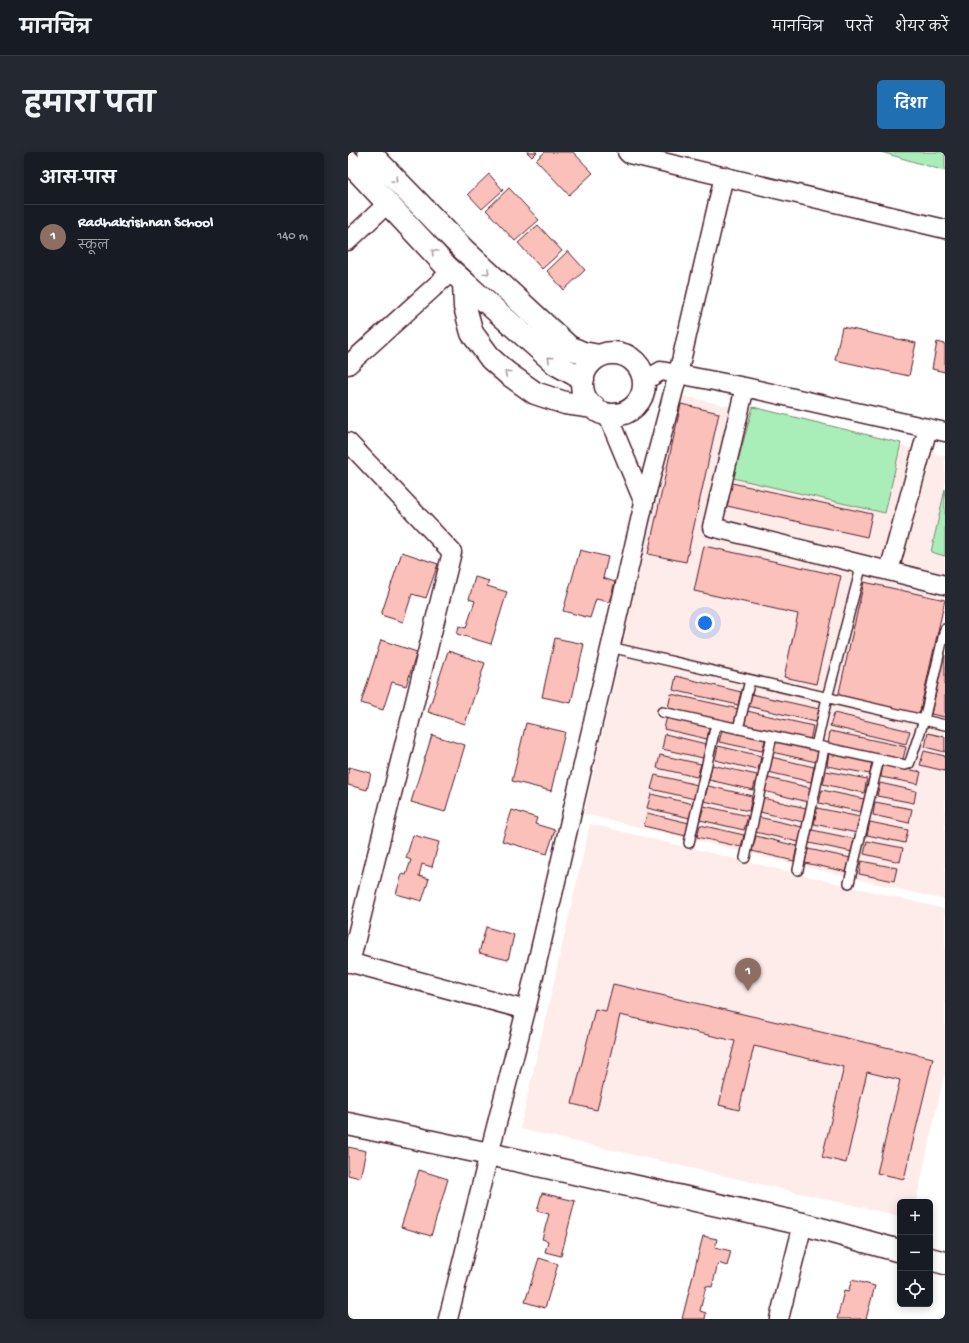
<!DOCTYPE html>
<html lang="hi">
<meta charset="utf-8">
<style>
body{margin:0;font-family:"Gochi Hand","Playpen Sans Deva",sans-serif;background:#242831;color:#f1f3f6}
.controls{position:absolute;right:12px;bottom:12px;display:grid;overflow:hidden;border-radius:6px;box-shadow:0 2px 10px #0003}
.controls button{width:36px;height:36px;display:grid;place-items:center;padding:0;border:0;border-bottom:1px solid #363941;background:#171b24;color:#f1f3f6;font:20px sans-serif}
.you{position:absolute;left:357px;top:471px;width:14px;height:14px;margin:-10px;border:3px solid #fff;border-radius:50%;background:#1a73e8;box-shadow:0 0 0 6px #1a73e833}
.badge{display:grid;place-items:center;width:26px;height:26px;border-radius:50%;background:#1f6fb2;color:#fff;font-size:13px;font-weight:700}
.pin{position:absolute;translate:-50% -33px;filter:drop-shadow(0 1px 2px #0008)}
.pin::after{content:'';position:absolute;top:21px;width:14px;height:12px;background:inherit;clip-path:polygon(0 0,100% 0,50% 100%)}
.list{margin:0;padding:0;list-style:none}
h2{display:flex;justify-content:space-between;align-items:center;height:52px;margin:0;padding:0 16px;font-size:17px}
h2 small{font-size:13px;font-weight:400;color:#9ea1a6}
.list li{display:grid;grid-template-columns:26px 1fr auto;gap:12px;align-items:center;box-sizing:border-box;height:64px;padding:0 16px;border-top:1px solid #363941}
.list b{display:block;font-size:15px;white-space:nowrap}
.list p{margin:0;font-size:13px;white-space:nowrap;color:#9ea1a6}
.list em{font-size:13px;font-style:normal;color:#9ea1a6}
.icon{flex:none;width:22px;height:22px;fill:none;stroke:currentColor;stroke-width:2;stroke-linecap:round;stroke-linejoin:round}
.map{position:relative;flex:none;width:597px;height:1167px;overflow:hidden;border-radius:6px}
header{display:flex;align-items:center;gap:24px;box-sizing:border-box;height:56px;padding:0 20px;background:#171b24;border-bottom:1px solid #363941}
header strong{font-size:19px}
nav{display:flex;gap:22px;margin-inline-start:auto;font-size:14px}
.intro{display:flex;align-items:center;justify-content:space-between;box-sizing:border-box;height:96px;padding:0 24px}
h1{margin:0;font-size:28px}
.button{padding:10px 18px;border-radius:6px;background:#1f6fb2;color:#fff;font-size:14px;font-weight:700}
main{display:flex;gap:24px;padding:0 24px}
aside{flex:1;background:#171b24;border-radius:6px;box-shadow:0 2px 10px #0003}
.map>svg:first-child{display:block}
</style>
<header>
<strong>मानचित्र</strong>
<nav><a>मानचित्र</a><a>परतें</a><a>शेयर करें</a></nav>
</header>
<div class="intro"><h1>हमारा पता</h1><a class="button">दिशा</a></div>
<main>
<aside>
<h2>आस-पास<small></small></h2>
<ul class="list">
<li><span class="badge" style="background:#8d6e63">1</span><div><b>Radhakrishnan School</b><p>स्कूल</p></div><em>140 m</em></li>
</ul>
</aside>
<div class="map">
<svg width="597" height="1167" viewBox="0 0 597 1167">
<rect width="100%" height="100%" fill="#fff"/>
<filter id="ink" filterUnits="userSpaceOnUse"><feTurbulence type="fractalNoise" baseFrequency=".025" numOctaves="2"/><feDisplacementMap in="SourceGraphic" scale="8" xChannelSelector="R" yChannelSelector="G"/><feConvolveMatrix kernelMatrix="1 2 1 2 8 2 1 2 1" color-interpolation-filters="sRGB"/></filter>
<g filter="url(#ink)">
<!-- built -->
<path fill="#feeceb" d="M332 243 597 304V748L236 662Z
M242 672 597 757V920L568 1050H552V1064L172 977Z"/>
<!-- green -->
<path fill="#a9eeb9" stroke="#7a8672" d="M533 0H597V19Z
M405 255 553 291 537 361 385 326Z
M597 337V404L583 400Z"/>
<!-- building -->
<path fill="#fcc0bb" stroke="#4a1f2b" d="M179 0H189L184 5Z
M197 0H225L245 21 221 43 188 8Z
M141 22 155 38 134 57 120 42Z
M161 36 191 68 167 89 138 58Z
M190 73 214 99 194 117 170 91Z
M220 99 237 118 216 138 199 119Z
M494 175 568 191 561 224 487 208Z
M589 190 597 192V220L584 217Z
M333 252 371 261 338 410 300 402Z
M384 331 524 362 519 385 379 354Z
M356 394 493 424 468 532 436 525 450 462 346 439Z
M232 398 260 405 255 426 267 430 261 450 248 447 242 466 215 459Z
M54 400 90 412 78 446 64 442 55 470 33 463Z
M127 425 141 429 139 434 159 440 143 492 109 482 111 474 118 476 127 449 121 447Z
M516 430 597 448 571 563 490 545Z
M207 486 236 492 223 551 194 545Z
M33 488 69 500 58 534 44 530 35 558 13 551Z
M100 499 137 511 117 572 80 560Z
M597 499V565L583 562Z
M328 524 393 540 390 553 325 538Z
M323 542 391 557 388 572 320 556Z
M403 542 471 557 468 570 400 554Z
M399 559 465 574 462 589 396 574Z
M486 561 562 579 558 592 482 574Z
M319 564 362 574 359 587 316 577Z
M178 571 217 580 203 639 164 629Z
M375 575 418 585 414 599 371 590Z
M482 579 558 595 555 607 480 592Z
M580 581 597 585V600L577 595Z
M317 582 358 592 355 606 314 597Z
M84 583 117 593 97 660 63 650Z
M427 587 471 597 468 610 424 600Z
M370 594 413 604 410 618 367 608Z
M576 599 597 604V619L572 613Z
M481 600 524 609 522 622 479 614Z
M312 603 353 612 349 625 309 616Z
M423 605 466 615 463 630 420 620Z
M535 612 573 620 570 632 533 625Z
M364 613 409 623 405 638 361 628Z
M1 615 23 621 19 638 0 633V620Z
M478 619 519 627 516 641 475 632Z
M307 623 350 633 347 647 303 637Z
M420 626 463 636 460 650 416 639Z
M532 631 568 639 566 651 529 644Z
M360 634 404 644 401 659 356 649Z
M474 638 516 647 513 660 471 651Z
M303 642 345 652 342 666 299 656Z
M415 646 458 656 455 670 412 660Z
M527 650 564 657 561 671 525 663Z
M356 654 400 664 396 678 352 668Z
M469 656 512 665 509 681 466 672Z
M164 658 189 666 187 672 207 678 199 702 154 689Z
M299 661 341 671 338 684 296 674Z
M410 665 454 675 451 690 407 680Z
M522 670 560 678 557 691 519 683Z
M352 673 396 683 393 695 349 685Z
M464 678 507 687 505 700 461 691Z
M65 683 91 690 84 715 74 712 71 724 81 727 74 749 48 742 54 722 58 723 63 708 58 706Z
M408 684 449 694 446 709 404 699Z
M519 689 555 696 552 710 516 702Z
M460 697 503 706 500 720 457 711Z
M513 709 549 716 546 729 511 722Z
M138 775 166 783 160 808 131 801Z
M265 832 585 906 556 1027 529 1021 552 928 519 920 498 1011 474 1005 496 915 406 894 391 958 371 953 387 889 272 863 249 958 224 952 247 857 258 859Z
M0 995 18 999 12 1026 0 1023Z
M71 1018 100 1027 83 1084 53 1075Z
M194 1041 227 1049 213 1104 197 1100 200 1089 194 1087 201 1062 189 1059Z
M355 1084 369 1087 367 1095 383 1099 379 1114 370 1111 364 1135 358 1134 352 1159 358 1161 357 1167H334Z
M191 1106 210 1112 197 1156 177 1150Z
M504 1128 527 1134 518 1167H489L496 1139 500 1140Z"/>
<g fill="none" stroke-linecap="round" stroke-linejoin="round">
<!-- service casing -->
<g stroke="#4a1f2b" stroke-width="12">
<path id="service" d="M262 495 597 573
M314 560 557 613 561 612 563 607 576 568 597 477
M390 577 402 528
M468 594 479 546 514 412
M341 691 368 572
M397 706 424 584
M450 718 476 596
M501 731 531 607"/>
</g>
<!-- minor casing -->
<g stroke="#4a1f2b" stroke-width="21">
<path id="minor" d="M279 0 281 2 597 77
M0 89 40 51
M0 213 104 119
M296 229 313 219 330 222 397 235 597 280
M397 235 364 375 597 433
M259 262 296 351
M0 290 104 400 2 811
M541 419 580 276
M0 810 178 858
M100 1167 141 1002 178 858 296 351 330 222 376 24
M431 1167 455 1072"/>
</g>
<!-- tertiary casing -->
<g stroke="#4a1f2b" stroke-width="25">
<path id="tertiary" d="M21 0 116 98 221 195 235 201 251 204
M0 9 99 115 208 212 235 227
M116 130 117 155 124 181 143 207 159 221 187 241 217 251 246 255
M234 232a31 31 0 1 1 62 0a31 31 0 1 1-62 0Z"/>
</g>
<!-- secondary casing -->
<g stroke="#4a1f2b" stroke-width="25">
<path id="secondary" d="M0 972 141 1002 455 1072 552 1099
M582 1107 597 1111"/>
</g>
<!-- service -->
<use href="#service" stroke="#fff" stroke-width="9"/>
<!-- minor -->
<use href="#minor" stroke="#fff" stroke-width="18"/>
<!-- tertiary -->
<use href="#tertiary" stroke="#fff" stroke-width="22"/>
<!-- secondary -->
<use href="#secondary" stroke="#fff" stroke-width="22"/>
</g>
<!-- one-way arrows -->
<defs><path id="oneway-chevron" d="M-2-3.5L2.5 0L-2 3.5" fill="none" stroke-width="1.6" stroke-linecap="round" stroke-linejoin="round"/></defs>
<g stroke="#ae9aa0">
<use href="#oneway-chevron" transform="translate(47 28) rotate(47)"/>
<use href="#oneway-chevron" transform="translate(86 100) rotate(-133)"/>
<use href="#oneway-chevron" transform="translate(139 120) rotate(43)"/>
<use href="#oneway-chevron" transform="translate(202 207) rotate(-138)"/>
<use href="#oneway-chevron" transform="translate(159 221) rotate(-141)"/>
</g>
</g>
</svg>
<div class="controls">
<button>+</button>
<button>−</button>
<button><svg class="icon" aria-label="locate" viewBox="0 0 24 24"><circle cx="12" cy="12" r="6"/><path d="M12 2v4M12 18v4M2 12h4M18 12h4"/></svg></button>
</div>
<div class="you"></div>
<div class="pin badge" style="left:400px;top:839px;background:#8d6e63">1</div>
</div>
</main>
